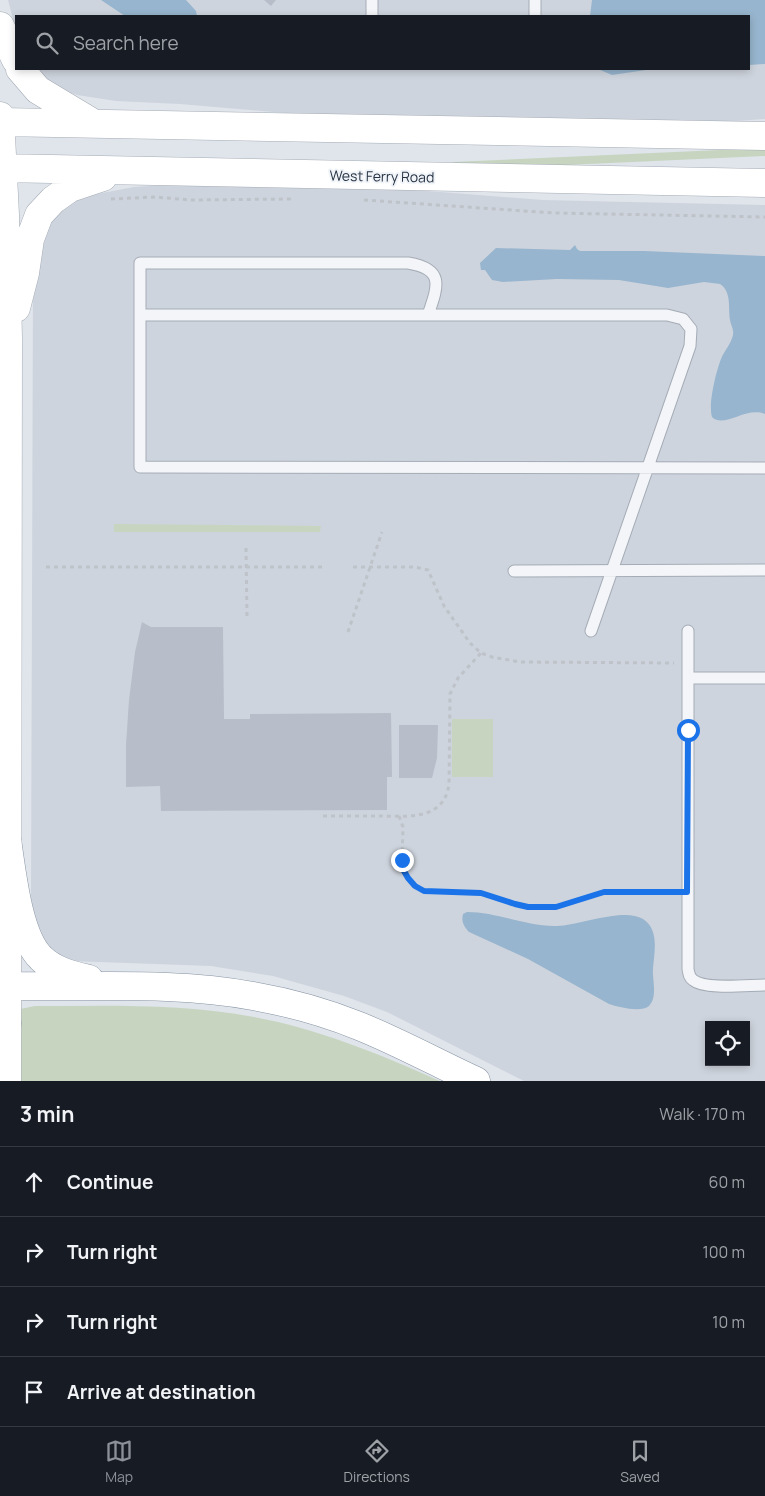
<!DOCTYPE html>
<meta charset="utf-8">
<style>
body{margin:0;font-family:Manrope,sans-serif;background:#20242c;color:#f1f3f6}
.controls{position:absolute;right:15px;bottom:15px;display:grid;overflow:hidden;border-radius:0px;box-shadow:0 2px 8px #0003}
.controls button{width:45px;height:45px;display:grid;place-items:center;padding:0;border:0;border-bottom:1px solid #363941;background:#171b24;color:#f1f3f6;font:25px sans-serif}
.stop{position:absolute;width:15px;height:15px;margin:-11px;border:4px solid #1a73e8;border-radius:50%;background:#fff}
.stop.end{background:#1a73e8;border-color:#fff;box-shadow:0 1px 5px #0008}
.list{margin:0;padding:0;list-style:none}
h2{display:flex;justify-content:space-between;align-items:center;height:65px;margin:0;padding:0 20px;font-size:21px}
h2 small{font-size:16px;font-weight:400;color:#9ea1a6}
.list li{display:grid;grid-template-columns:32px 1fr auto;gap:15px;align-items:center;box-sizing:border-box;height:70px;padding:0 20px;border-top:1px solid #363941}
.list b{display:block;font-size:19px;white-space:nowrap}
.list em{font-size:16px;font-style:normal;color:#9ea1a6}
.icon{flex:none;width:28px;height:28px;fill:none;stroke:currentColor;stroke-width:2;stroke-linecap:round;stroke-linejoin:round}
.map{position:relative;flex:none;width:765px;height:1081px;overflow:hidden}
.search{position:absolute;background:#171b24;box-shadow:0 2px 8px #0003;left:15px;right:15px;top:15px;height:55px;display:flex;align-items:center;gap:12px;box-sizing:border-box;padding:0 18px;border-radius:0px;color:#9ea1a6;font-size:19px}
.sheet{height:345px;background:#171b24}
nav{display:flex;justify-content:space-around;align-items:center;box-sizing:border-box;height:70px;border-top:1px solid #363941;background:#171b24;font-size:14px;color:#9ea1a6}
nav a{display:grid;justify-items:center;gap:2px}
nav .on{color:#8c9099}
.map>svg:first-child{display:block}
</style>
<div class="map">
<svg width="765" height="1081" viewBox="0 0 765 1081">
<rect width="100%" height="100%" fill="#e0e5eb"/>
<!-- built -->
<path fill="#ced4dd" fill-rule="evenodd" d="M8 0H765V119L710 123 331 117 180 104 116 101 77 95 54 87 33 69H749V16H16V30Z
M181 184 390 188 543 200 765 205V1081H524L387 1012 344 996 273 976 211 966 71 961 55 957 43 945 33 921 31 898 33 289 35 261 50 216 81 197 134 187ZM709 1025H746V1062H709Z"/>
<!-- green -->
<path fill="#c7d5c0" d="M765 148V156L523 167 451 166 453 162Z
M114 524 321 526 320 532H114Z
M452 719H493V777H452Z
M35 1006C107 1006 182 1003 254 1017 319 1029 379 1054 440 1081H20V1009Z"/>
<!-- water -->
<path fill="#97b5ce" d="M101 0H186L196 11 197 16H125Z
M592 0H765V64L749 65V16H590Z
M598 69H597H653L612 75Z
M575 245 577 249 580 251H644L765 256V414C746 406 724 429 712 417 708 404 716 372 721 359 724 351 731 344 733 335 734 329 731 326 730 320 728 308 732 292 720 284L704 282 668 288 619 280 557 279 503 282 492 280 485 270H481L480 263 496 248 570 250Z
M467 912C498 912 527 927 557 926 580 925 624 907 643 919 660 930 654 953 653 969 652 979 658 997 649 1006 641 1013 618 1007 609 1004L528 959 469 932C464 926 461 922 463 914Z"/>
<!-- building -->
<path fill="#b7bec9" d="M264 0H276L271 6Z
M142 622 151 627H223L224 719H250V714L391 713 392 777H387V810L161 811 160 786 126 787V745L129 700 135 652Z
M399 725H438L437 758 432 778H399Z"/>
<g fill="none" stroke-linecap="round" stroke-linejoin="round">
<!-- lane casing -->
<g stroke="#a5acb6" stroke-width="13">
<path id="lane" d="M372 16V0
M535 16V0
M140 315H667L683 319 691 329 690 346 591 631
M428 315C438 286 445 269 408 263H140V467L765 468
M514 571 765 570
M688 631V969C689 974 689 977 693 980 705 990 748 985 765 985
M688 678H765"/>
</g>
<!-- secondary casing -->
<g stroke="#a5acb6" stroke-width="29">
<path id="secondary" d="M0 26 16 60
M20 69 38 90 93 123
M0 116 5 215 8 338 7 1081
M0 122 765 136
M0 168 765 183
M16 308 25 273 30 239 39 215 53 200 70 188 103 177"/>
</g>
<!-- highway casing -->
<g stroke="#8693a3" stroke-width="29">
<path id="highway" d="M7 840C12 872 18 936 41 958 54 971 72 975 89 979
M0 989 7 986C88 988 174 981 253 996 287 1002 327 1013 359 1026 399 1042 437 1063 476 1081
M0 1016 7 1023"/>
</g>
<!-- path -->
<path stroke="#bec3c9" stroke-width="3" stroke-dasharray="4 4" stroke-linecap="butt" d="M111 199 155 197 191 200 292 199
M364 200 554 213 765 217
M246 548 247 617
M46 567H326
M353 567H415L428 570 444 606 470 643 481 653 492 657 520 662 674 663
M348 632 382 532
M323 816C341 816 359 816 377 816 405 816 444 822 449 784L450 694 458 678 481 653
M399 816 403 827 402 860 404 871 411 882 424 891 481 893 515 904 538 907 563 905 604 892H674"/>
<!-- lane -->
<use href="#lane" stroke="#f3f5f8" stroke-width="11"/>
<!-- secondary -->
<use href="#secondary" stroke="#fff" stroke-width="28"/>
<!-- highway -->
<use href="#highway" stroke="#fff" stroke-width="28"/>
</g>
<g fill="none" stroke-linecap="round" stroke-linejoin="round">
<!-- route -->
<path stroke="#1a73e8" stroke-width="6" d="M402 860 404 871 408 878 415 886 424 891 481 893 515 904 528 907H556L604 892H687L688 730"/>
</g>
<g text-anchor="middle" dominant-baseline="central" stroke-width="4" stroke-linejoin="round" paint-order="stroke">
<!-- street labels -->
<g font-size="14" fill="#273344" stroke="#f0f4f8">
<text transform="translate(382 176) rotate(1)">West Ferry Road</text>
</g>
</g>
</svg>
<div class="controls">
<button><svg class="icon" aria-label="locate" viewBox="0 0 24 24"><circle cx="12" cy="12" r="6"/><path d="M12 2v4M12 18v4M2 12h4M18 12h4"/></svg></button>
</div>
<div class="stop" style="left:688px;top:730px"></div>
<div class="stop end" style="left:402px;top:860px"></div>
<div class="search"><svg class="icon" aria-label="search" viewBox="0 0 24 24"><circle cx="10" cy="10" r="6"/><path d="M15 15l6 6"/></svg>Search here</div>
</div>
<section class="sheet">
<h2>3 min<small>Walk · 170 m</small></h2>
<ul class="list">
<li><svg class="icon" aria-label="ahead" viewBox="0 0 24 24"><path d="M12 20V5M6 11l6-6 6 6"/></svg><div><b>Continue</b></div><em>60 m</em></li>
<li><svg class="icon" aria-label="right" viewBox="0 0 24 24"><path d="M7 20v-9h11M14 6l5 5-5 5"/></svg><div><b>Turn right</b></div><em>100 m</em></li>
<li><svg class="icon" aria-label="right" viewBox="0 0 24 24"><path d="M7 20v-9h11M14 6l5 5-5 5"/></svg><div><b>Turn right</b></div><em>10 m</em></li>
<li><svg class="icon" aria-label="arrive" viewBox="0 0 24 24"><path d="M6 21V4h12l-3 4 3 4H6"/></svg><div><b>Arrive at destination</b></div></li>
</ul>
</section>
<nav>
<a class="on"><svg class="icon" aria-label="map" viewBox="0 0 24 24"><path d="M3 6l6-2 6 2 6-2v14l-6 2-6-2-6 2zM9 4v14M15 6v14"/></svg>Map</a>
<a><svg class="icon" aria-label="directions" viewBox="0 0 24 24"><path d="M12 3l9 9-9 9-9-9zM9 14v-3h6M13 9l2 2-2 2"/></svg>Directions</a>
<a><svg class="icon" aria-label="saved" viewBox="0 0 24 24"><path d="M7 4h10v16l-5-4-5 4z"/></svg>Saved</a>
</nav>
